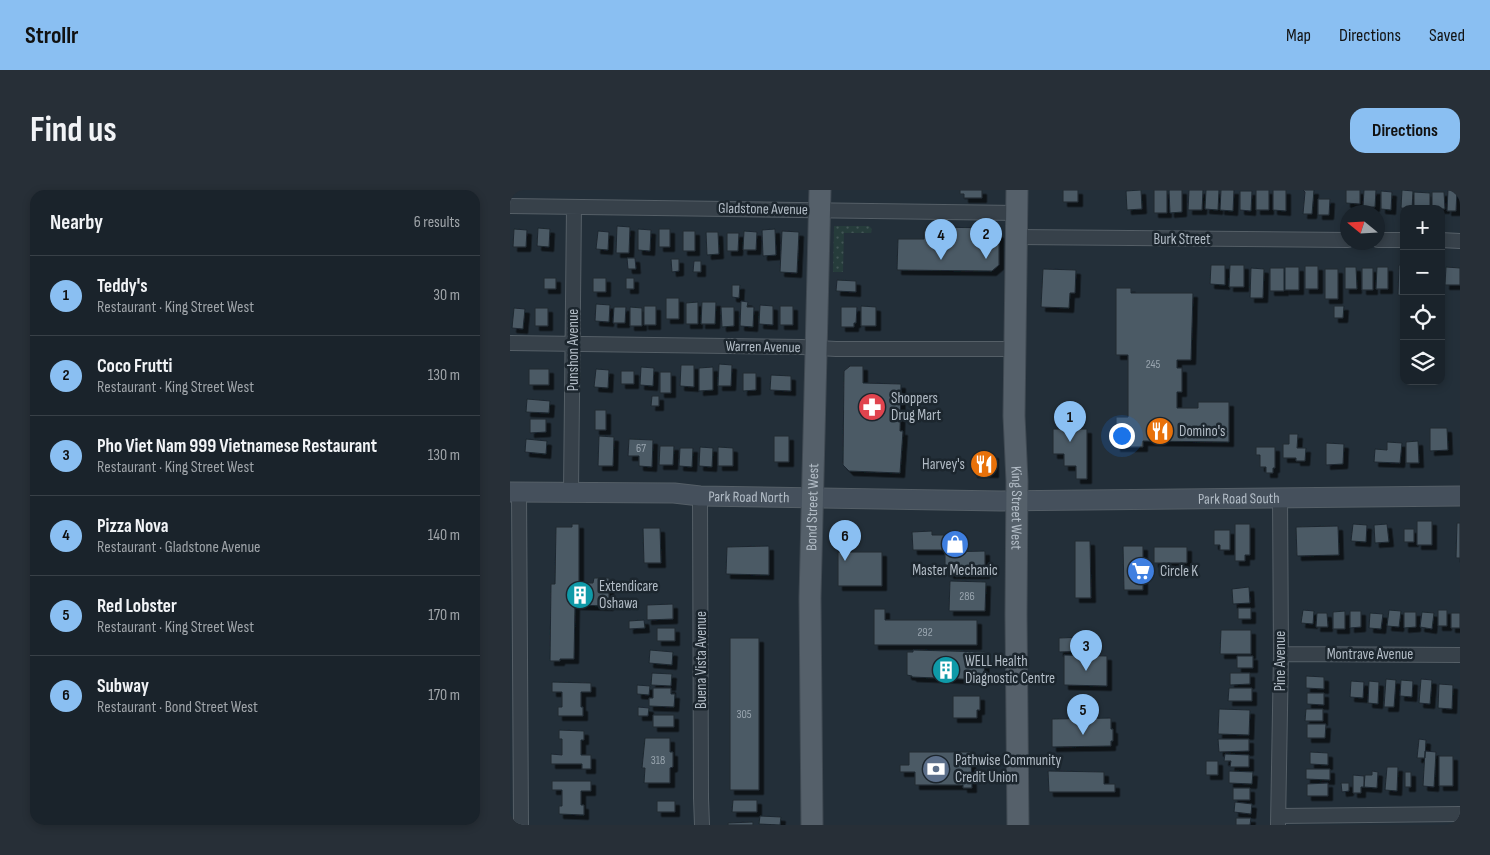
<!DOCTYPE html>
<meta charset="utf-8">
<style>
body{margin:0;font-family:"Sofia Sans Condensed",sans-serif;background:#272f37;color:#f1f3f6}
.controls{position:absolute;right:15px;top:15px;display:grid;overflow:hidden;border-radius:10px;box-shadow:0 2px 8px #0003}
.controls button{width:45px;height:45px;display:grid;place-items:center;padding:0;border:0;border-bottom:1px solid #384047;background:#1a232b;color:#f1f3f6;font:25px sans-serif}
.compass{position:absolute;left:830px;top:15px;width:45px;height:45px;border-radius:50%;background:#1a232b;box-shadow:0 2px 8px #0003;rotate:288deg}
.you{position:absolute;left:611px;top:245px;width:18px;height:18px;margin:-12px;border:4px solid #fff;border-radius:50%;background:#1a73e8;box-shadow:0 0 0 8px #1a73e833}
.badge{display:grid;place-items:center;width:32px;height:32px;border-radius:50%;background:#8abff2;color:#111;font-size:16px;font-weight:700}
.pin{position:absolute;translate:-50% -41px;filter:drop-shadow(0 1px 2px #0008)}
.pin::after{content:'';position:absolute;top:26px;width:18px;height:15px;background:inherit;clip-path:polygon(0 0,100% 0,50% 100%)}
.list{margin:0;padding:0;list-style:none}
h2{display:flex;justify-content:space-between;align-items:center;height:65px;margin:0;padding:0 20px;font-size:21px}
h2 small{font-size:16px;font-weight:400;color:#9fa4a9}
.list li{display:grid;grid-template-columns:32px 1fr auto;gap:15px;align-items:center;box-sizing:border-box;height:80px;padding:0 20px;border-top:1px solid #384047}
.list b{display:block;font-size:19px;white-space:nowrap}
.list p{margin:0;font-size:16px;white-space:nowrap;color:#9fa4a9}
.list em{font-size:16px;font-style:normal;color:#9fa4a9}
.icon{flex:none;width:28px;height:28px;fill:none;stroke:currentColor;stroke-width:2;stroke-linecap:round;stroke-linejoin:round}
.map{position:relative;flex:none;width:950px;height:635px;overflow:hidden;border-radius:15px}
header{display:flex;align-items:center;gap:30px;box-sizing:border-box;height:70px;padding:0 25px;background:#8abff2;color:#111}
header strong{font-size:24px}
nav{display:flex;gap:28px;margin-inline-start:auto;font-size:18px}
.intro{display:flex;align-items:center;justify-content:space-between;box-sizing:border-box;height:120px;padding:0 30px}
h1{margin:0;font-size:35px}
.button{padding:12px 22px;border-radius:15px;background:#8abff2;color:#111;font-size:18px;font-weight:700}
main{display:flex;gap:30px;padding:0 30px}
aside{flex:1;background:#1a232b;border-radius:15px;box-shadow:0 2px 8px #0003}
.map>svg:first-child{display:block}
</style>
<header>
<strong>Strollr</strong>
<nav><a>Map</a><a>Directions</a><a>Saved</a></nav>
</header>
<div class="intro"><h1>Find us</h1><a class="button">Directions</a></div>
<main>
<aside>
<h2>Nearby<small>6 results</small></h2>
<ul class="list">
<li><span class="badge">1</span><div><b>Teddy's</b><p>Restaurant · King Street West</p></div><em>30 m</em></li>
<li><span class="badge">2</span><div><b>Coco Frutti</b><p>Restaurant · King Street West</p></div><em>130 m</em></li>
<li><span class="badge">3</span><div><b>Pho Viet Nam 999 Vietnamese Restaurant</b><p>Restaurant · King Street West</p></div><em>130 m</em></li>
<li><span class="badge">4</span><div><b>Pizza Nova</b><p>Restaurant · Gladstone Avenue</p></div><em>140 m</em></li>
<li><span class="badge">5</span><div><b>Red Lobster</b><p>Restaurant · King Street West</p></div><em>170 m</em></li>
<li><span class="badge">6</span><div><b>Subway</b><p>Restaurant · Bond Street West</p></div><em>170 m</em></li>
</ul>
</aside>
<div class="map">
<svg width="950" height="635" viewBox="0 0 950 635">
<defs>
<pattern id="green-dots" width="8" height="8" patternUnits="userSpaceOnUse" patternTransform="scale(1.25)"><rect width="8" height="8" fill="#263c3b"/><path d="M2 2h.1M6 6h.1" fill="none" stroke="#435656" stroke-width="1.8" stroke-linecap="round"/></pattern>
<filter id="shadow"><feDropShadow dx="4.5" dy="4.5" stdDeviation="0" flood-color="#0009"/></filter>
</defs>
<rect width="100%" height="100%" fill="#232f39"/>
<!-- green -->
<path fill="url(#green-dots)" d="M324 36H359L362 39 361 43H334L333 82H323Z"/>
<!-- building -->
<path fill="#4c5a65" stroke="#1e2830" filter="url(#shadow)" d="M450 0H472V8H454V4H450Z
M553 0H568V12H553Z
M631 0 632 19 617 20 616 1Z
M644 0H657V23H644Z
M659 0H672V22L660 23Z
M679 0H693L692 20H678Z
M696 0H709L708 20 695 19Z
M711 0H724L723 21 710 20Z
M746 0H759V20H746Z
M763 0H776V21L763 20Z
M793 0H804L802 24H793L795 2Z
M836 0H850V14L836 13Z
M854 0H866L865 17H853Z
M892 0 903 1 902 19 891 18Z
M938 0H947L946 21H937Z
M730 1H742L741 21 730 20Z
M871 1 882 2 881 20 871 19Z
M904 2 920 3V19H904Z
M922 2H934L935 19H922Z
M808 9H820L819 25H808Z
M107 36 120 37 119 63H106Z
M421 37 483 38 489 44V75L482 81 387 80 388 49H414V41H421Z
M28 38 40 39 39 57 27 56Z
M4 39 17 40 16 57H3Z
M128 39 141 40 140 61 128 60Z
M149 39H160V57H149Z
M265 39 266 65 253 66 252 40Z
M88 41 99 42 98 60 86 59Z
M173 41H185V61H173Z
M234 41 247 42 246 60H233Z
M272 41 289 42 287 83 270 82Z
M196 42H208L209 64 197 65Z
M217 43H229L228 61H217Z
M117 68H125L126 79H118Z
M161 69H169V81L162 82Z
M184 71H191V82H183Z
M701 75H715V95L700 94Z
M720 75H734V97H719Z
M889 75H894V106L888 105Z
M795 76H808V99H795Z
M775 77H789V100H775Z
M835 77H846L847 99H835Z
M867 77H878V99H866Z
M936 77 950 78V95H935Z
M741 78 754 79 753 108H740Z
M760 78H774V101H760Z
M852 78H863V100H852Z
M533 79 566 80 565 103H560L559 118 531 117Z
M815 79H828V109H815Z
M34 88H46V99H34Z
M83 88H96V102H83Z
M116 88H124V99H116Z
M327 90 346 91V102L326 101Z
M222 95H230L229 108 222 107Z
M606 98H621V103H683L681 170H667V178H672V202H667V218H688V212H719V252L633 251V257H606V227H618V165H606Z
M156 108H169V129H156Z
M231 111 238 112 237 117H244L243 137 230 136Z
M188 112V134H176V113Z
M192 112H206L205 134H191Z
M86 114 100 115 99 132 85 131Z
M250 115 263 116V135L249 134Z
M134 116H146V135H134Z
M270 116H283V135H270Z
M351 116 366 117V136H351Z
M824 116H834L833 128H824Z
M104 117H116L115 133H103Z
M120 117 132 118V136H120Z
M211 117H224V136L212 137Z
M331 117H347L346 133H344V137H331Z
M4 118 15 119 13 139 2 138Z
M25 118H38V136H25Z
M209 174 222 175 221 196H208Z
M171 175H184V197L170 196Z
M340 176H353V193L391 194 390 241H393L390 283 339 281 333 275 334 181Z
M131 177 144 178 143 196 130 195Z
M203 177V200L189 201V178Z
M19 179H39V195H19Z
M86 179 99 180 98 198 84 197Z
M111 181H124V194H111Z
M150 182H161V203H150Z
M233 183H246V200L233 201Z
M261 185 281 186V201L260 200Z
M142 206H149V216H141Z
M17 209 40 211 39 223 16 222Z
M85 220H96V240H85Z
M20 229H36V242L20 243Z
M920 238H937L938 260 920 261Z
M543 239H577V289H566V276H554V264H543Z
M779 244H788L787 258H796L795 271H786V268H773V254H779Z
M89 246 104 247 103 276H88Z
M264 246H279V272H264Z
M16 249 37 251 36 264 15 262Z
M119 249 143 250 142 277 129 276V266H118Z
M908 251 909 273H896V252Z
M877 252 892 253 890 273 864 272 865 259 877 260Z
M816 253 834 254 833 274 816 275Z
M150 256H164L163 275H149Z
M190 257 203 258 202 277 189 276Z
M208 257 223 258V276H208Z
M746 257H765V278H763V283H756V277H750V265H746Z
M170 258H183L182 277 169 276Z
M464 264H484V283H463Z
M907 331H922V355H907Z
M947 333H950V368H946Z
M62 334H69V393H83L84 388H99V416L65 415 64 469H50V471H40L41 394H45L46 337H62Z
M725 334H740V365H735V371H725Z
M843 334 857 335 856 352 841 351Z
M877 334 879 352 865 353 864 335Z
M828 336 829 365 787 366 786 337Z
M133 338H150L151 373H134Z
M894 339H904V352H894Z
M704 340H720V360H710V355H704Z
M422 341V345H449V360H403L402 342Z
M565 351H580L581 408H565Z
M259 356V385L216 384 217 357Z
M613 356H633V400H614Z
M644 357H677V373H644Z
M475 361V384H439V376L435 375V362Z
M328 362H372V396H328Z
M440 391 476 392 475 421H439Z
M739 397 740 413 723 414 722 399Z
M163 414V429L137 430V415Z
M728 418H741V429H728Z
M364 419H375V430H467V455H364Z
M793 420 804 421 803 434 791 433Z
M879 420 891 421 889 437 877 436Z
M928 420H937V436H928Z
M835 421V439H823V422Z
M840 421H851V437L840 438Z
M894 422H906V437L894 438Z
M912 422 924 423 922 439 910 437Z
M807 423H817L818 437H806Z
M860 423 873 424 871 439 859 438Z
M941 423H950V438H941Z
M134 430 135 438 119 439V431Z
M147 438H165V451H147Z
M711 440H741V464H710Z
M578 447 579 461 549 462V448Z
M220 448H249V600H220Z
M140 460 163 462 162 475 139 473Z
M403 460 475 462 474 490 402 487V486L397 485V462H403Z
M554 465 597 466V496L554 495Z
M727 466H743V478H727Z
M142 483 162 484 161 496 141 495Z
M720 483H740V494L720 495Z
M796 486 814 487V499L796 498Z
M876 489 886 490 884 517H874Z
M911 489 922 490 920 514 909 513Z
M891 490 903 491 902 507 890 506Z
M841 491 854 492 853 508 840 507Z
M859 491 869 492 868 514 858 513Z
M42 492 81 493V502H71V517H73V526H48V517H52V502H42Z
M929 494 943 495 942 519 928 518Z
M127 495 140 496 139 505 127 504Z
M143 498H161V504H165L164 517 139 516V508H143Z
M719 498H742V511H718Z
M797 503H814V515L797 514Z
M443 506H470V520H467V528H443Z
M128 517 139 518 138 526H128Z
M709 519 740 520 739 545 708 544Z
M796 519H813V531H795Z
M143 525H164V537H143Z
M601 528V539H603V551H601V556L542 557V529Z
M797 534H816L815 548H797Z
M49 540 74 541V550H71V565H81V579H72V574H41V564L52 565V549H49Z
M135 548H160V562H163V577L160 578V593H134L135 578H132Z
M708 549H739V561L709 562Z
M909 549 916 550 915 568H907Z
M915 561 926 562 924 597 913 596Z
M399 562H461L462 598H453V595H405V582H390V575H399Z
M800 562 818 563V575L800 574Z
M715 564 739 565V577H720L721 571H714Z
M929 566H943V596H929Z
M696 571H708V585H696Z
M877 577H888L887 601 875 600Z
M796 579H820V590L796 589Z
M538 581 594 582V594H605V602H539Z
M719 581 743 582 742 594 719 593Z
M862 581 868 582 867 598 854 597 855 585H862Z
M895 582H901V597H895Z
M843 585 854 586V597H851V603H843Z
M42 591H81V601H71V615H74V625L49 624V616H52V600H42Z
M818 593V606H797V594Z
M831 593H839V601L832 602Z
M723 598H740V610H723Z
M223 610H247V622H222Z
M147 611H165V622H147Z
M725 612 742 614 741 624 724 622Z
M250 626 271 627 270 635 249 634Z
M726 628H741L740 635H726Z
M243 632V635H218V633Z"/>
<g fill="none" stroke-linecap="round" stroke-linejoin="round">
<!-- street casing -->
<g stroke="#555f67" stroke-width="16">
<path id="street" d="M0 16 507 23
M507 47 838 50
M868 50H894
M931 50 950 51
M0 153 292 157 326 159H505
M9 302 11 635
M61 302 64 17
M190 306 191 608 192 635
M771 464 950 465
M769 626 950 624
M768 635 771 464 770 307"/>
</g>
<!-- secondary casing -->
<g stroke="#555f67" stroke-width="21">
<g id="secondary">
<path id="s1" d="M0 302 164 303 190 306 491 311 950 306"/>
</g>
</g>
<!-- primary casing -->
<g stroke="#404a53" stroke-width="23">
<g id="primary">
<path id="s2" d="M507 0 504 226 507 291 506 425 508 635"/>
<path id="s3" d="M302 635 300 408 310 0"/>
</g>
</g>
<!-- street -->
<use href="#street" stroke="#37414a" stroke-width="14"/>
<!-- secondary -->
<use href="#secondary" stroke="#45505c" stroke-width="19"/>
<!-- primary -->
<use href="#primary" stroke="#55606a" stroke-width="21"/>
</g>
<!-- icons -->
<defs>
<g id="pharmacy-disc" transform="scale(1.4375)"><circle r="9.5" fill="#e0444e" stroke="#1c262e"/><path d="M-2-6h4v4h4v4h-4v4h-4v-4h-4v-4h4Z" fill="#fff"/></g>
<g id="restaurant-disc" transform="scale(1.4375)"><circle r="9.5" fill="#e8710a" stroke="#1c262e"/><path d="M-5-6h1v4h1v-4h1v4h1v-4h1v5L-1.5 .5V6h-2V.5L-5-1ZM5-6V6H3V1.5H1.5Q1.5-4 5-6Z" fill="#fff"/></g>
<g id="shop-disc" transform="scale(1.4375)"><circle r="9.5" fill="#3f7fe0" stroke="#1c262e"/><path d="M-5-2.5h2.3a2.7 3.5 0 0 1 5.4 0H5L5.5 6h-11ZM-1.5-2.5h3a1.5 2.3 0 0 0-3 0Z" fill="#fff"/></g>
<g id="supermarket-disc" transform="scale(1.4375)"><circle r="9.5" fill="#3f7fe0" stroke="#1c262e"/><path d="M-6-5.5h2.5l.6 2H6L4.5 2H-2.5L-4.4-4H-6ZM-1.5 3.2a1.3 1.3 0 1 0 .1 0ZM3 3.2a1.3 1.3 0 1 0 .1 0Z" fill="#fff"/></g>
<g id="building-disc" transform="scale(1.4375)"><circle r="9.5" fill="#0f9aa8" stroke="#1c262e"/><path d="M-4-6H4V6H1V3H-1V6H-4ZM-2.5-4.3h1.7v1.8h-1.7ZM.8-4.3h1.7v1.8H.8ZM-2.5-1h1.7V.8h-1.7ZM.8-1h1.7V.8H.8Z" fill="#fff"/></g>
<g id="bank-disc" transform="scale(1.4375)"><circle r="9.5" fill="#5c6f8a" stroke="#1c262e"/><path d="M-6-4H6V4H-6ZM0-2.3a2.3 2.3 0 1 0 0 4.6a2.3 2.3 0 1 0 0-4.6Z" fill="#fff"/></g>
</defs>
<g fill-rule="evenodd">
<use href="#pharmacy-disc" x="362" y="217"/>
<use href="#restaurant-disc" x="650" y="241"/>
<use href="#restaurant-disc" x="474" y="274"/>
<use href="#shop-disc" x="445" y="354"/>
<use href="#supermarket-disc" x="631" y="381"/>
<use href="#building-disc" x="70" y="405"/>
<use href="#building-disc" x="436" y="480"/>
<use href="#bank-disc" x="426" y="579"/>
</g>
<g text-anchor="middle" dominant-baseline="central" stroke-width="5" stroke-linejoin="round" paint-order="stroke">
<!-- number labels -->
<g font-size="12" fill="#98a4ae">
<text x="643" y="174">245</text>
<text x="131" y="258">67</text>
<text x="457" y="406">286</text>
<text x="415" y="442">292</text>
<text x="234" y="524">305</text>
<text x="148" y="570">318</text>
</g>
<!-- street labels -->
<g font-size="15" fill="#b2bcc6" stroke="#1c262e">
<text transform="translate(253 19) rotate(1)">Gladstone Avenue</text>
<text x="672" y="49">Burk Street</text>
<text transform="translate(253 157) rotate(1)">Warren Avenue</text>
<text transform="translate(63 160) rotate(-90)">Punshon Avenue</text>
<text stroke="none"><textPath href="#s1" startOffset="239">Park Road North</textPath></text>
<text stroke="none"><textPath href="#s1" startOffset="729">Park Road South</textPath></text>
<text stroke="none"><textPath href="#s3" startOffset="318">Bond Street West</textPath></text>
<text stroke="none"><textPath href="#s2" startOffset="318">King Street West</textPath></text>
<text x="860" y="464">Montrave Avenue</text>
<text transform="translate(191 470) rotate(-90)">Buena Vista Avenue</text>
<text transform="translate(770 471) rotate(-90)">Pine Avenue</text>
</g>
<!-- poi labels -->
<g font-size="15" fill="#b2bcc6" stroke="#1c262e" text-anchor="start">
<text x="381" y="208">Shoppers<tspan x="381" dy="17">Drug Mart</tspan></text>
<text x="669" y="241">Domino's</text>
<text x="455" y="274" text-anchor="end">Harvey's</text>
<text x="445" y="380" text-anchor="middle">Master Mechanic</text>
<text x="650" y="381">Circle K</text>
<text x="89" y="396">Extendicare<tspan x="89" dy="17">Oshawa</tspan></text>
<text x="455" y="471">WELL Health<tspan x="455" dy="17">Diagnostic Centre</tspan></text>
<text x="445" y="570">Pathwise Community<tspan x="445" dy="17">Credit Union</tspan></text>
</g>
</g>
</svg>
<div class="controls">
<button>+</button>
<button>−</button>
<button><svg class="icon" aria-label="locate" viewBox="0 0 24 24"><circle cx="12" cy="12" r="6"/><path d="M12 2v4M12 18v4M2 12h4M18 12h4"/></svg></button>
<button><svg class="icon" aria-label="layers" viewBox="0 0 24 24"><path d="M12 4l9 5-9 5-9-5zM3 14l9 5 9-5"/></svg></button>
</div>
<svg class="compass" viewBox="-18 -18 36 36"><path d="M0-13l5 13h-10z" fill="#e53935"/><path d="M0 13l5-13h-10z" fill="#9fa4a9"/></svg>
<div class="you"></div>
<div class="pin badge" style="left:560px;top:252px">1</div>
<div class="pin badge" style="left:476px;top:69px">2</div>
<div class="pin badge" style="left:576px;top:481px">3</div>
<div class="pin badge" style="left:431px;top:70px">4</div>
<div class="pin badge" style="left:573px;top:545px">5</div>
<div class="pin badge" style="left:335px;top:371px">6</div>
</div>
</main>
